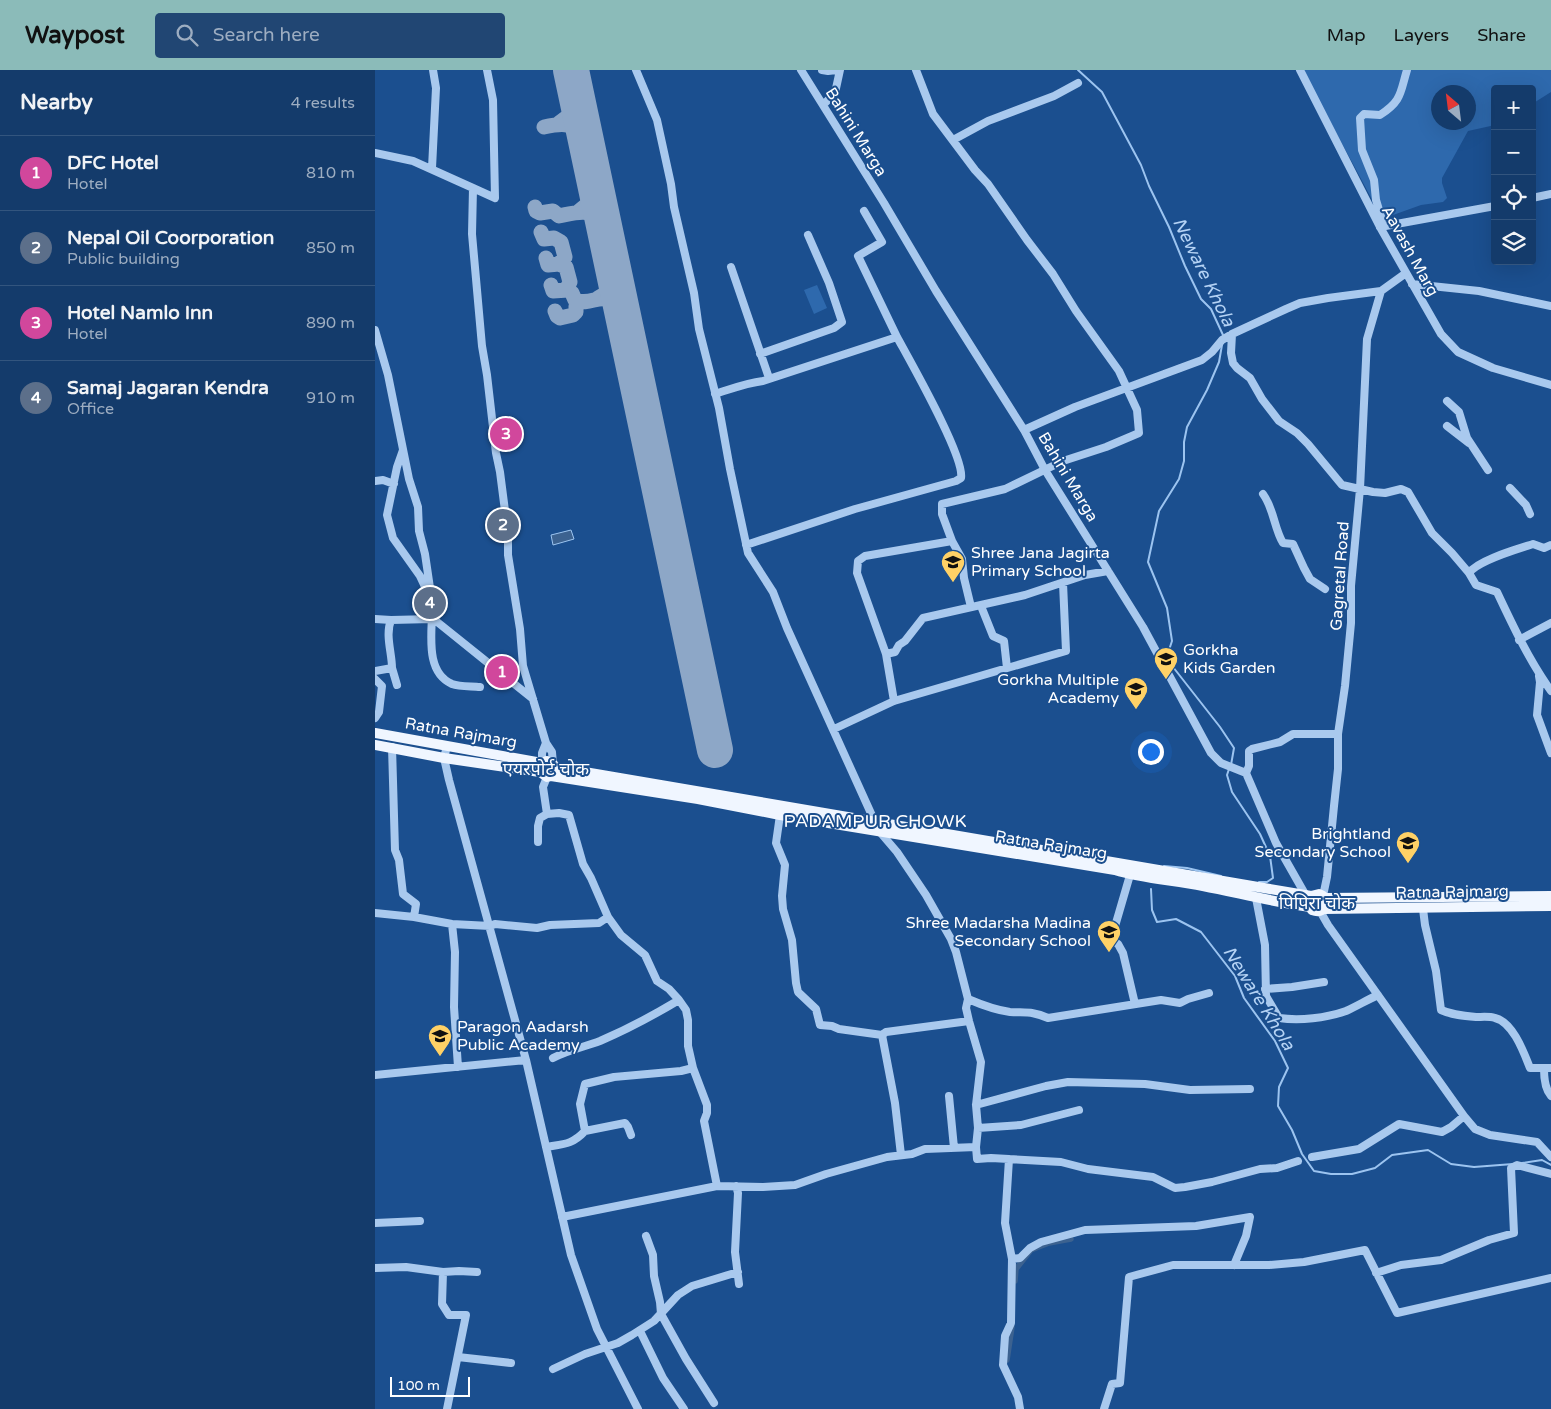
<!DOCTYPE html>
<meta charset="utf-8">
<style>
body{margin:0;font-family:"Varela Round","Noto Sans Devanagari",sans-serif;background:#214673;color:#f1f3f6}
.controls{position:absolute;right:15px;top:15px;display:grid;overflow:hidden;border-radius:5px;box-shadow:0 5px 20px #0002}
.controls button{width:45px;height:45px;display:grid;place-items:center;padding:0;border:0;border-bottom:1px solid #33557e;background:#143b6b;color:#f1f3f6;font:25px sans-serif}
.compass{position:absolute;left:1056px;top:15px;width:45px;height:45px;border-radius:50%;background:#143b6b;box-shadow:0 5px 20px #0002;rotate:332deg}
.scale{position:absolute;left:15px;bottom:12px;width:80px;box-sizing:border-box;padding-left:5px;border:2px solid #fff;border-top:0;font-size:14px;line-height:18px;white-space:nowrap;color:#fff;-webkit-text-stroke:4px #1b4f8f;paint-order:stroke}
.you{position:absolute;left:775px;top:681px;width:18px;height:18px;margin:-12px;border:4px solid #fff;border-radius:50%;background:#1a73e8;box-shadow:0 0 0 8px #1a73e833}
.badge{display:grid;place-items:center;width:32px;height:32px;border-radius:50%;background:#8bbbb9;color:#fff;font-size:16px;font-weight:700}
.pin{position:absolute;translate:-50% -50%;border:2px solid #fff;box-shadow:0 1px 5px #0006}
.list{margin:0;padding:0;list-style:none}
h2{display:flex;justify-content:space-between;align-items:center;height:65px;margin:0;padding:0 20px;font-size:21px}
h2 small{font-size:16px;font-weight:400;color:#9dadc1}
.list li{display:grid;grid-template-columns:32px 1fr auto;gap:15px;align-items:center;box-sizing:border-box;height:75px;padding:0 20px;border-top:1px solid #33557e}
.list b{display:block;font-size:19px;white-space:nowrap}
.list p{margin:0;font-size:16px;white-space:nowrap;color:#9dadc1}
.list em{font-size:16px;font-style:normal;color:#9dadc1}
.icon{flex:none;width:28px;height:28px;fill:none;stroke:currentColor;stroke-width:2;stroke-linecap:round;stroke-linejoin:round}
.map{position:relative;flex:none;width:1176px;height:1339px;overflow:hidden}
header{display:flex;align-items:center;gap:30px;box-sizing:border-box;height:70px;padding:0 25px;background:#8bbbb9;color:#111}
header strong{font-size:24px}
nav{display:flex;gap:28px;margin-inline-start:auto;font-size:18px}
.search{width:350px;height:45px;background:#214673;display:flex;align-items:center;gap:12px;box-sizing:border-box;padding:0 18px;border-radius:5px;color:#9dadc1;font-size:19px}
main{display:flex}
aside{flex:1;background:#143b6b}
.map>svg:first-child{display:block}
</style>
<header>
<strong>Waypost</strong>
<div class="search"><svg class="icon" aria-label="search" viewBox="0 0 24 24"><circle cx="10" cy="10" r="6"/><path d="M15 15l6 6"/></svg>Search here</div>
<nav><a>Map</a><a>Layers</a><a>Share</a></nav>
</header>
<main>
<aside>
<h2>Nearby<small>4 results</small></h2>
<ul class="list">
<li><span class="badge" style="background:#d1479c">1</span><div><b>DFC Hotel</b><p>Hotel</p></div><em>810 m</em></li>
<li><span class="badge" style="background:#5c6f8a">2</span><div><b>Nepal Oil Coorporation</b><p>Public building</p></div><em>850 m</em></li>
<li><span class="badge" style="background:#d1479c">3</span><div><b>Hotel Namlo Inn</b><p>Hotel</p></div><em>890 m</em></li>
<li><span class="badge" style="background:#5c6f8a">4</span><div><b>Samaj Jagaran Kendra</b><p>Office</p></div><em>910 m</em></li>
</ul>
</aside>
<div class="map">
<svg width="1176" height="1339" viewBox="0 0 1176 1339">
<rect width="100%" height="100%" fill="#1b4f8f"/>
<!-- green -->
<path fill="#2e69ad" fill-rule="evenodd" d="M927 0H1176V22L1157 34V19H1120V55L1093 61 1067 108V113L1072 128 1068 132 1046 135 1007 149C982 99 953 50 927 0ZM1064 22H1094V52H1064Z
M442 215 452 238 439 244 429 220Z"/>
<!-- water -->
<path fill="#3c6290" stroke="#9cc4f0" d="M196 460 199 469 178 475 176 465Z"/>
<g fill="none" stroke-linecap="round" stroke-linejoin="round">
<!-- stream -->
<path stroke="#9cc4f0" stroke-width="2" d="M703 0 727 22 766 95 774 116 794 157 810 196 826 229 836 239 848 265
M847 275 844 292 832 320 812 357 809 372V391L804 409 784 441 773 492 792 538 797 571 793 583 798 597 845 657 859 678 856 695
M854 699 852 705 857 722 885 764 895 786 898 808 892 812H884
M789 796 812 798 846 806
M776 819 777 840 782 852 801 849 826 862 860 906 869 928 900 971 913 998 904 1017 903 1036 917 1060 927 1084 939 1101 956 1104H977L1000 1098 1017 1085 1053 1080 1076 1094 1099 1097 1138 1094
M1147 1093 1167 1090 1176 1095"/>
<!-- canal -->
<path stroke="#3c6290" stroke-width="5.5" d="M640 1211 641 1199 656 1180 674 1173 696 1169
M632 1290 637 1257"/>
<!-- taxiway -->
<path stroke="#8da7c7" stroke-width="15" d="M184 53 196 44 203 30
M169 57C192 52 197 53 211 71
M160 137 161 141 165 143 178 141 184 146C204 142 218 136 230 158
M204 141 215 132 220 114
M166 162 169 169 179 168 186 172 190 187 184 194
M171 188 173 195 184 194 191 197 195 212 191 220
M176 215 178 221 193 220 197 223 200 230C220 238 229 214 248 245
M223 228C233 223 239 217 239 205
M180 241 182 246 185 248 198 245 201 242V236L206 232"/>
<!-- runway -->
<path stroke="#8da7c7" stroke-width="36" d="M196 0 340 680"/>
<!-- minor -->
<path stroke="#a9c9ee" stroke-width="8" d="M426 0 509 133 561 221 649 360 670 400 768 557 836 683 846 693 871 703 901 773 930 824
M447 0 453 1 462 0
M925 0 1005 157 1066 264 1083 282 1118 298 1176 315
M1032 0C1025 23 1027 31 1005 45L989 44 985 48 987 80 999 110 1001 130 1007 150 1005 157 1120 136
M448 35 460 23 465 0
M578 70 613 51 679 26 703 13
M0 83 38 91 98 118 97 164 107 276 112 305 121 383 125 402 133 464V485L145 559 148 596 171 673 177 682 178 694
M57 98 61 18 58 0
M98 118 120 128 118 30 112 0
M1157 128 1176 124
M356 197 394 308
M1037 214 1104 221 1176 236
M0 260 13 305 34 409 43 437 44 461 50 484 59 545 61 551 158 629
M857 264 856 283 858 293 862 298 875 308 887 329 904 351 922 363 933 374 967 415 998 422 1010 423 1026 419 1033 422 1057 463 1077 483 1094 503 1101 515 1122 522C1138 556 1154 590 1176 621
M385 284 459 258 467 252 454 213 433 165
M340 324C356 319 371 313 388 311L522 267 483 186 507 172 489 141
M1072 331 1084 342 1092 368 1113 400
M1072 356 1094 373
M649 360 700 337 827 290 837 282 847 270 857 264 911 239 925 233 953 228 1006 221
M28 380 22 397 12 445 18 468 45 506 53 523
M0 411 8 410 19 414
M1135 418 1151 435 1155 444
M888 424C899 439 899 458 908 473L918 474 929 498 935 509 950 519
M577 471 587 489 589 508 596 537
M371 475 480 439 581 411 586 408C590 387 535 291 522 267
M1094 503C1103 490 1143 479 1158 474L1169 478 1176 475
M606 536 618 566 629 571 632 598
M57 542C57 564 50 602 77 614 85 617 97 616 105 617
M0 549 16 550C10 565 17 583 17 598L0 601
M16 550 57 549
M1144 570 1176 553
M511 584 520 582 524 575 530 571 548 548 650 525 710 505 733 501
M17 598 22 615
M1164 606 1165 612 1162 645 1176 683
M0 609 7 616 4 642 0 648
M519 631 511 584 482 503 483 491 490 486 577 471 567 444V434L630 419 688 391 731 377 764 363 762 340 744 301 701 241 678 204 652 170 613 114 600 100 558 44 541 0
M459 659 519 631 691 581 688 513
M72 676 69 688 74 710 151 990 196 1185 222 1259 263 1339
M17 677 20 780 24 790 28 824 41 834 39 847
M167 693V683L171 673
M871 703 874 696V681L877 679 905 672 918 664H963
M172 707 168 717 172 744 184 743 194 745 208 794 216 808 233 847 246 865 270 885 282 911 294 919 304 930 311 940 313 950V976L318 998 332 1035V1043L329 1051 342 1116
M405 745 401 773 410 795 407 826 408 839 417 870 421 913 423 922 441 939 445 955 457 956 464 959 507 965 520 1033 526 1085
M163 772V756L165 748 172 744
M755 805 736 870 743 874 748 883 760 934
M948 826 952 807 959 736 963 699V664L970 616 976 553V516L985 419 992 269 1006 221 1031 203
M881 828 890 875 891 926 904 948C925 951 951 948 971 941 982 936 992 930 1003 925
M1048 839 1050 855 1061 901 1066 940C1077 945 1089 946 1101 947 1107 947 1114 946 1120 948 1138 952 1149 983 1155 998H1176
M945 841 953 855 1089 1046 1100 1059 1115 1065 1162 1072 1176 1087
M0 843 39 847 77 854 115 856 120 854 162 858 175 855 224 853 233 847
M77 854 80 882 79 937 83 997
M890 919 917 917 949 912
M593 929C607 935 620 940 635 942 651 943 657 941 673 948L786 930 805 933 813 929 834 923
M507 965 511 962 594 951
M178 988C193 980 209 977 225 971 253 959 279 945 304 930
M1169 999C1169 1008 1170 1019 1176 1026
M0 1005 151 990
M574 1026 579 1078
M601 1035 671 1016 693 1012 770 1014 815 1020 875 1019
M603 1058 646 1055 704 1040
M210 1061 250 1053 253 1057 256 1065
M171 1077C188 1074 197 1075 210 1061L205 1034 210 1014 239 1007 306 1001 318 998
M601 1077 602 1089 616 1088 686 1092 713 1099 778 1107 800 1118 810 1117 837 1112 885 1099 902 1098 923 1091
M937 1087 984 1079 1024 1054 1067 1062 1076 1057 1089 1046
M634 1089 630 1153 637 1189 636 1253 630 1266 628 1295 643 1327 645 1339
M361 1116 363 1123 360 1182 364 1214
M187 1147 342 1116 388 1117 420 1115 451 1104 512 1087 537 1084 550 1079 601 1077 603 1058 601 1035 606 992 594 951 591 938 593 929 581 882 576 869 551 825 522 782 504 761 412 558 398 522 373 483 355 399 344 338 324 259 319 223 299 137 296 114 282 50 261 0
M0 1153 45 1151
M271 1166 278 1185 279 1206 285 1232 286 1244 311 1289 339 1333
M637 1189 645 1188 655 1178 666 1172 710 1160 821 1156 875 1147 871 1166 859 1195
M0 1198 31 1197 68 1202 84 1201 102 1202
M68 1202 67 1234 74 1245H91L72 1339
M1001 1203 1026 1195 1066 1190 1114 1170 1139 1163 1136 1098 1142 1095 1176 1104
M265 1261 288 1308 309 1339
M83 1287 136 1293
M178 1299 210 1284 243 1273 257 1265 279 1251 303 1225 317 1216 363 1202
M729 1339 737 1314 745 1313 754 1207 798 1195H894L929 1192 990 1180 1022 1243 1176 1208"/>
<!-- major -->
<path stroke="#f0f6ff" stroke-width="10" d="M0 663 167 693 172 691 179 695V703
M0 675 69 688 165 702
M167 693 164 697 165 702 172 707 176 706 323 729 405 745 740 800C769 809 799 810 828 816 864 823 898 832 935 837
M180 697 936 826 944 824 948 826 951 832C950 840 945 843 937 840L933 833 936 826
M950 828 1176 826
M949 839 1176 836"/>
</g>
<!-- icons -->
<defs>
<g id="school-pin" transform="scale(1.25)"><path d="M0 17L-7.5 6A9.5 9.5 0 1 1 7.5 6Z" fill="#ffd166" stroke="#1b4f8f"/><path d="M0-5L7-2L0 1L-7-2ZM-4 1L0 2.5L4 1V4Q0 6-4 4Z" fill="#111"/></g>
</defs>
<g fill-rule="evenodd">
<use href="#school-pin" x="578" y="492"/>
<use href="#school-pin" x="791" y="589"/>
<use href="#school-pin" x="761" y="619"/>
<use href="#school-pin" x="1033" y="773"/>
<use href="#school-pin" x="734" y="862"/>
<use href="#school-pin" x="65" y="966"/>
</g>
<g text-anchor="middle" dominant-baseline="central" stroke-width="4" stroke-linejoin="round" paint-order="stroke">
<!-- street labels -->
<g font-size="16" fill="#fff" stroke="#1b4f8f">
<text transform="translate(481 62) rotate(58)">Bahini Marga</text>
<text transform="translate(1035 181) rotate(61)">Aavash Marg</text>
<text transform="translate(693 407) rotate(59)">Bahini Marga</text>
<text transform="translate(965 506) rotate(-86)">Gagretal Road</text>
<text transform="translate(86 663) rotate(10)">Ratna Rajmarg</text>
<text transform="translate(676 775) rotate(9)">Ratna Rajmarg</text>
<text transform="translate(1077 822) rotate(-1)">Ratna Rajmarg</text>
</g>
<!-- poi labels -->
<g font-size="16" fill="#fff" stroke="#1b4f8f" text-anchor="start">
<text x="596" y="483">Shree Jana Jagirta<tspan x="596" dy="18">Primary School</tspan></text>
<text x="808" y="580">Gorkha<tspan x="808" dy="18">Kids Garden</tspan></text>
<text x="744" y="610" text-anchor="end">Gorkha Multiple<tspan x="744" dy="18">Academy</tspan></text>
<text x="1016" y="764" text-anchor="end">Brightland<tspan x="1016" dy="18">Secondary School</tspan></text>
<text x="716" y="853" text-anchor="end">Shree Madarsha Madina<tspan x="716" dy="18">Secondary School</tspan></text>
<text x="82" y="957">Paragon Aadarsh<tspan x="82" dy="18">Public Academy</tspan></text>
</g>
<!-- water labels -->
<g font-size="18" font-style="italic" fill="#b5d3f5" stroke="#1b4f8f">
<text transform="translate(829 202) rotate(64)">Neware Khola</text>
<text transform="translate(884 928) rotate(58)">Neware Khola</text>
</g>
<!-- neighbourhood labels -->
<g font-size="18" fill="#fff" stroke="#1b4f8f">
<text x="171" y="699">एयरपोर्ट चोक</text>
<text x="500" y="751">PADAMPUR CHOWK</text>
<text x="942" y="833">पिपिरा चोक</text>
</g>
</g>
</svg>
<div class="controls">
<button>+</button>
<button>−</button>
<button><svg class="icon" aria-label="locate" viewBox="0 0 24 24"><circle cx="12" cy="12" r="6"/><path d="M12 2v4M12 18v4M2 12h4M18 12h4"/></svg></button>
<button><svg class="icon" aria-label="layers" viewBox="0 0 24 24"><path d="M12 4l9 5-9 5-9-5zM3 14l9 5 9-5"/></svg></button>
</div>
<svg class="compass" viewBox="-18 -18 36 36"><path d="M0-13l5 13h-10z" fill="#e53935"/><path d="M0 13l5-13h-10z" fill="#9dadc1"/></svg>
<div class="scale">100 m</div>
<div class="you"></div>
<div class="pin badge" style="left:127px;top:602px;background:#d1479c">1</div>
<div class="pin badge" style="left:128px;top:455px;background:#5c6f8a">2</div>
<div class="pin badge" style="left:131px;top:364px;background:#d1479c">3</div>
<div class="pin badge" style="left:55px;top:533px;background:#5c6f8a">4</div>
</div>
</main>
